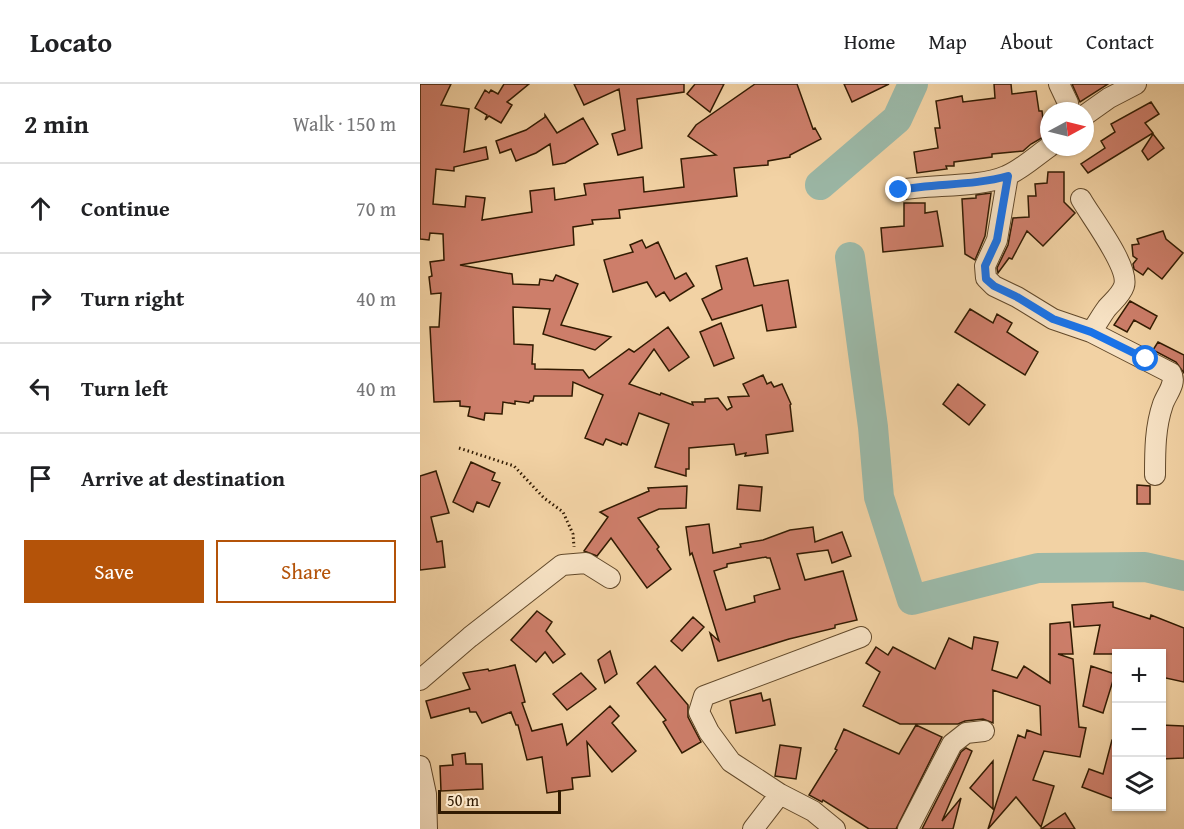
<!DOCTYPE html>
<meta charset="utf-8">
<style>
body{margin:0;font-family:"Gentium Book Plus",serif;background:#f2f2f2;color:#202124}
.controls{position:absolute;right:18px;bottom:18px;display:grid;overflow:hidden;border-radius:0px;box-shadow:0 2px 4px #0004}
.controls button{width:54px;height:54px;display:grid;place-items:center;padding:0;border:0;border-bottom:2px solid #e0e0e0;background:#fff;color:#202124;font:30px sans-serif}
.compass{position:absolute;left:620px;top:18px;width:54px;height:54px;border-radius:50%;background:#fff;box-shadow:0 2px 4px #0004;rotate:83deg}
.scale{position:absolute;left:18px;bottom:15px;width:123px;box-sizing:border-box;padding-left:6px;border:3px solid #321b02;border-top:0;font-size:16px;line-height:21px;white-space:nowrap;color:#321b02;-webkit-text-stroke:4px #f7e2c4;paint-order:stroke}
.stop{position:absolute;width:18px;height:18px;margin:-14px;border:4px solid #1a73e8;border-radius:50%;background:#fff}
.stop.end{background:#1a73e8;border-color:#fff;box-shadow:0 2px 6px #0008}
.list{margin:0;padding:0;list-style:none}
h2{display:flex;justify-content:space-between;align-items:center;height:78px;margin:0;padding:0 24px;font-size:26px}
h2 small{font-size:20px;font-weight:400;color:#757577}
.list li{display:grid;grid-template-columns:39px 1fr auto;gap:18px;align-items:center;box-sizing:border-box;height:90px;padding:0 24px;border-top:2px solid #e0e0e0}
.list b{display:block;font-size:22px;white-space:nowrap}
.list em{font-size:20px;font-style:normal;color:#757577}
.actions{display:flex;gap:12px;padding:18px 24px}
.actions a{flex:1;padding:14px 0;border:2px solid #b45309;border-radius:0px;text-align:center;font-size:21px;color:#b45309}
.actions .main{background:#b45309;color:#fff}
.icon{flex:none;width:33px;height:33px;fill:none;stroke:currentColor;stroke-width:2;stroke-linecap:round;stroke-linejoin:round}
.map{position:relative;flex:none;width:764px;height:745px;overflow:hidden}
header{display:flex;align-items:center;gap:36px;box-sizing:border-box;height:84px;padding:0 30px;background:#fff;border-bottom:2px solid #e0e0e0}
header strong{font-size:28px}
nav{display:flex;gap:33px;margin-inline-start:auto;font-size:21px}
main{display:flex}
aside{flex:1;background:#fff}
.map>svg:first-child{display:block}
</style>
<header>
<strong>Locato</strong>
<nav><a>Home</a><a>Map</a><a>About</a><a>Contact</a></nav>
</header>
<main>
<aside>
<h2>2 min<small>Walk · 150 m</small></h2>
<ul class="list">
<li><svg class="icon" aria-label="ahead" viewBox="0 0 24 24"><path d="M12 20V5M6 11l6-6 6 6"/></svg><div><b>Continue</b></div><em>70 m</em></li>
<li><svg class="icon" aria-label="right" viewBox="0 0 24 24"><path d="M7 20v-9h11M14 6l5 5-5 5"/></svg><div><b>Turn right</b></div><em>40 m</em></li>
<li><svg class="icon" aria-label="left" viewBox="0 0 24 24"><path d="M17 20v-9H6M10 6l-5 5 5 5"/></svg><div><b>Turn left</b></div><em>40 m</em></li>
<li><svg class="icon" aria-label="arrive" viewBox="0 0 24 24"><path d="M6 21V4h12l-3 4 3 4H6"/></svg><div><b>Arrive at destination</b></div></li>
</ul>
<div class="actions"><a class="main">Save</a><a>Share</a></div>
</aside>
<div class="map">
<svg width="764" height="745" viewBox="0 0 764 745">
<rect width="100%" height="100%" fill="#f2d2a4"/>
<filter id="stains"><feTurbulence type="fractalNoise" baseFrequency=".00333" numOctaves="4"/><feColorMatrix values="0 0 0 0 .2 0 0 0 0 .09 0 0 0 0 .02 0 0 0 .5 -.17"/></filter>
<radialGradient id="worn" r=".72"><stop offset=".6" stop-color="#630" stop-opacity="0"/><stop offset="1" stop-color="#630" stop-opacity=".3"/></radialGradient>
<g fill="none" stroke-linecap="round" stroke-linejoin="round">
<!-- river -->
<path stroke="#9bb8a7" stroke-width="30" d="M400 101 477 35 493 0
M430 173 453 343 459 413 492 516 618 484 725 483 764 492"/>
</g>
<!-- building -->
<path fill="#cd7e6a" stroke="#321b02" stroke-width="1.5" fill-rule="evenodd" d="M0 0H31L21 21 49 25 44 68 66 63 68 75 34 83V87L16 85 13 120 45 123 46 112 65 114 62 136 112 128 110 107 134 104 135 116 166 111 164 100 223 93 224 108 264 103 261 75 296 71 268 52 276 41 335 0H377L393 45 395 44 401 55 370 71V73L348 77V81L314 84 317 112 199 126 200 134 172 136 173 140 153 143 154 161 40 181 92 190 93 200 119 201 120 195 133 197 136 191 158 200 141 241 191 253 175 266 123 250 130 225 93 223 94 260 113 261 112 280H115V285L163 286 169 294 209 265 214 268 248 243 269 273 249 287 234 265 209 300 240 311 241 309 273 321 272 318H285V315L298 314 307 326 312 323 308 313 329 312 323 300 343 291 347 300 351 298 354 303 362 300 371 320 370 321 373 347 346 351 348 369 325 372 326 369 316 371 314 360 269 364V385H266V392L235 383 249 340 219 329 207 361 202 359 201 361 186 355 183 361 165 354 183 311 153 298 152 312H114L113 317H110L109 319 95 317V320L83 318 82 330 65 329 64 336 48 332 50 323 40 322V317L14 318 10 243H19L21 209 11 210 9 193 12 192 10 178 24 176 23 150 10 149 9 156 0 155Z
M84 0H109L87 18 92 21 81 39 69 32 65 36 67 31 55 24 65 6 69 9 71 6 78 10Z
M154 0H264V8L217 15 222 64 198 71 192 50 205 46 199 5 164 21Z
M275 0H304L290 28 267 10Z
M424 0H469L432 18Z
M574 0H591L592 10 616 7 619 27H622L625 52 611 60 603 67 572 70V73L534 78V82H526L527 85 497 89 494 68 518 64 515 44H520L516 17 542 12 543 18 575 14Z
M652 0H688L660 18Z
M731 18 739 30 725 39 733 49 668 89 661 80 685 64 681 57 695 48 691 40Z
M125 31 137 49 163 34 178 60 145 79 133 81 130 60 116 69 96 77 91 65 80 69 76 57 106 46 125 33Z
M733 50 744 64 728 76 722 67Z
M628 88H644V118L655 129 623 162 607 147 592 175 589 174 578 189 577 184 588 161 593 134 609 133 608 112H616L615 100 627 99Z
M571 109 565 152 555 176 545 170 542 115 556 114V111Z
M484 119H505V129L517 127 523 162 463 168 461 144 484 142Z
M743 147 746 155 763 169 742 195 728 184 723 191 714 185 713 180 717 175 713 172 712 161 719 160 717 155Z
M222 156 226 164 238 158 255 195 266 189 274 202 250 217 244 208 236 213 227 198 193 208 184 176 213 168 210 161Z
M327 174 334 202 368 196 376 243 347 247 342 221 292 236 282 215 302 205 296 182Z
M710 217 737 232 730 245 714 236 707 248 694 241Z
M550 225 573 239 577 230 592 239 587 248 618 268 605 291 535 248Z
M301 239 314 274 294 282 280 248Z
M738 258 764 271V289L756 278 733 266Z
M538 300 565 321 549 341 523 320Z
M51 378 75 389 72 396 80 399 69 423 57 418 53 428 33 418Z
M16 387 29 429 11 433 17 458 22 457 25 483 0 486V392Z
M319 401 342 403 340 427 317 425Z
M717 401 730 402V420H717Z
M267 402 266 424 239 425 218 434 239 463 237 465 251 485 227 504 191 454 177 472 164 467 188 433 180 428 229 407 228 404Z
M289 440 293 469 321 463 320 460 343 456 370 446 393 443 395 458 422 448 431 472 412 479 408 466 377 470 385 496 423 487 437 536 415 541V544L369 555 298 577 290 549 299 557 272 469 270 471 266 443ZM346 473 347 474H350L360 505 334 512 335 518 306 526 294 487 307 483V480Z
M693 518V523L730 535 731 531 764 544V598L741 593V570H674L680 541 654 543 652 521Z
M117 527 132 538 126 547 145 570 133 579 125 568 116 578 91 556Z
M273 533 284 543 262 567 251 557Z
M650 538 653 570H638L653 575 659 643 666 644 660 673 624 667 613 696 634 702 621 743 596 713 568 745 598 651 605 654 607 646 621 651 620 622 573 606V639L563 635 545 637 538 640H480L443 622 460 588 446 579 456 563 468 571 473 563 515 585 529 554 552 565 554 553 578 558 572 586 597 594 604 582 630 599V540Z
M190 567 197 590 185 599 178 576Z
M95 581 105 618 102 619 112 647 142 640 147 661 190 622 199 632 192 639 216 667 192 688 167 658 170 692 152 694 153 705 127 709 122 673 107 676 98 641H96L91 628 62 639 56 628H50L49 624 11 634 6 617 50 605 43 589 68 585 69 587Z
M235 582 268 621V633L281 658 262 669 243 638 246 636 217 599Z
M671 582 695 590 683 629 663 622Z
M161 589 176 605 147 626 133 610Z
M341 609 343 617 350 615 355 641 316 649 310 617Z
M496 641 522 653 476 745H449L403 716 402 718 389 711 417 666 415 665 424 645 479 670Z
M741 641 764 642V674L741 675Z
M692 656H696V716L662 703 669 685 683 690Z
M360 661 381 664 376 695 355 692Z
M546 664 552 667 522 737 541 714 533 745H502L541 668Z
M45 669 46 680H62L63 705 21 707 20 682 33 681 32 671Z
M573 677V725L550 704Z
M645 729 655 745H621Z"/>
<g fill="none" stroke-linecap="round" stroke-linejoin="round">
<!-- street casing -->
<g stroke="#62492a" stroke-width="22">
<path id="street" d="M639 0 648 19 649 27
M665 31 689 14 716 0
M588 91 577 156 565 182 566 194 574 202 597 213 633 235 671 248 751 289C757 299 747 309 743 320 735 343 735 367 735 391
M479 106C511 100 559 104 586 92 601 86 616 72 629 63
M661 115C671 133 710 183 704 202 701 211 693 217 687 224 681 232 677 240 671 248
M0 596 50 553 142 481 166 479 190 494
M0 682 6 710 7 745
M360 710 311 678 289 648 279 628 284 612 441 553
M333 745 360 710 393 727 415 745
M488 745 532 660 546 649 564 647"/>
</g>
<!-- path -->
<path stroke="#321b02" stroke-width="3" stroke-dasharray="1.5 3" stroke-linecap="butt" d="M39 364 94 382 124 414 143 428 153 450 154 463"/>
<!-- street -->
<use href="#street" stroke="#f7e2c4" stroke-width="20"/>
</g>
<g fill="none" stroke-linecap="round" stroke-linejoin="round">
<!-- route -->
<path stroke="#1a73e8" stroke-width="8" d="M479 106C515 99 553 102 588 92L577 156 565 182 566 195 574 202 597 213 633 235 671 248 726 275"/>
</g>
<rect width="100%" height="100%" filter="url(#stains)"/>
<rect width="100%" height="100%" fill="url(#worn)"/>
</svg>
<div class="controls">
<button>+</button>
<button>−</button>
<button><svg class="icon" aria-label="layers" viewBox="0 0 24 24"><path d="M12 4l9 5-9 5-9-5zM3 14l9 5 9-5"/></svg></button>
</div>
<svg class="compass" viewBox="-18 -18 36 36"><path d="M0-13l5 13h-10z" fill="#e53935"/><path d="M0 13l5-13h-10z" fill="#757577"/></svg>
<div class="scale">50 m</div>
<div class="stop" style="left:726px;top:275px"></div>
<div class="stop end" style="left:479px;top:106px"></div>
</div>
</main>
